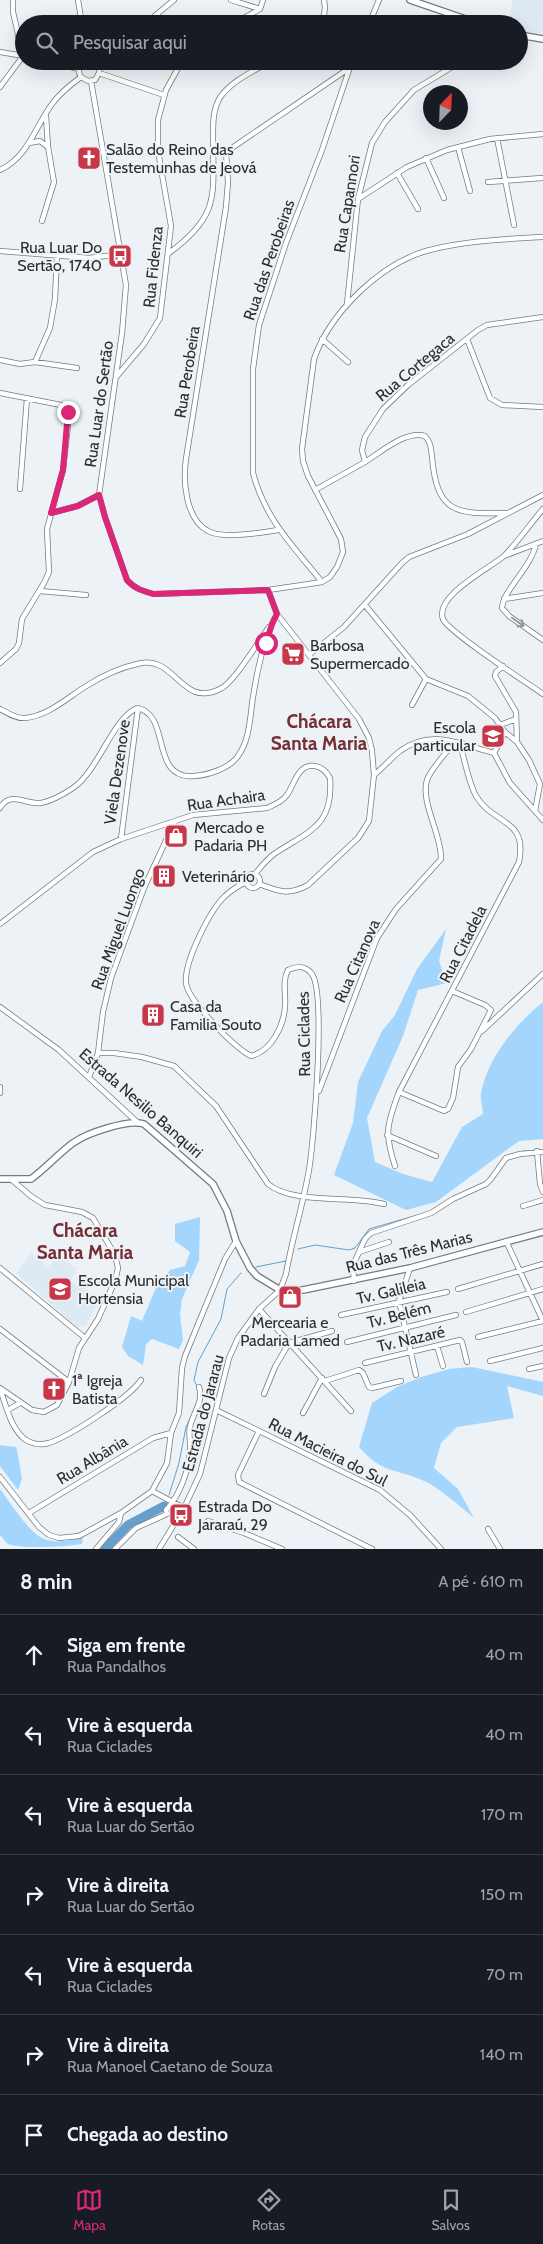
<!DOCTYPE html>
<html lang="pt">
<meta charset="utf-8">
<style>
body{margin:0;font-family:Cabin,sans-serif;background:#20242c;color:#f1f3f6}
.compass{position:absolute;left:423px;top:85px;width:45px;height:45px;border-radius:50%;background:#171b24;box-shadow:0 5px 20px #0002;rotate:23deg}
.stop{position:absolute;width:15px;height:15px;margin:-11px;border:4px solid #db2777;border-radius:50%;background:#fff}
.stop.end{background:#db2777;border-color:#fff;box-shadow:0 1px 5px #0008}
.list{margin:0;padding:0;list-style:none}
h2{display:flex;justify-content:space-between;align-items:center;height:65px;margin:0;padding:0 20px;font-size:21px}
h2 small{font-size:16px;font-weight:400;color:#9ea1a6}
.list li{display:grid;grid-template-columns:32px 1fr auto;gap:15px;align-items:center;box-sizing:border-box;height:80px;padding:0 20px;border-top:1px solid #363941}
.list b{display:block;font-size:19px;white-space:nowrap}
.list p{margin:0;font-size:16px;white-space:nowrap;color:#9ea1a6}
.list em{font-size:16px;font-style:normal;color:#9ea1a6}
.icon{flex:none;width:28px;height:28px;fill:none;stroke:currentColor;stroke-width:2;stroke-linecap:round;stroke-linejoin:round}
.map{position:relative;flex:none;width:543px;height:1549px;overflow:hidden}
.search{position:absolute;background:#171b24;box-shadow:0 5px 20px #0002;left:15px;right:15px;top:15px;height:55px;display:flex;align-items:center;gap:12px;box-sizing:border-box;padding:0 18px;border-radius:28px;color:#9ea1a6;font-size:19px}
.sheet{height:625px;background:#171b24}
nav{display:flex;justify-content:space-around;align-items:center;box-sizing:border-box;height:70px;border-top:1px solid #363941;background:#171b24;font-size:14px;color:#9ea1a6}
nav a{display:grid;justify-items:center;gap:2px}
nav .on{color:#db2777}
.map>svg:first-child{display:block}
</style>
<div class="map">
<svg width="543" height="1549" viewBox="0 0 543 1549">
<rect width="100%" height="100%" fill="#ecf2f6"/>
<!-- built -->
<path fill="#dde9f3" d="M512 0H543V35L519 32V24H510Z
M31 1253 48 1267 58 1255 77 1269 70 1281 101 1298 85 1327 81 1325 78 1328 16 1273Z"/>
<!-- green -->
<path fill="#a4d6fd" d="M446 929 439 961 447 983 418 990 403 1036 367 1118 375 1162 403 1174 432 1182 462 1127 483 1114C483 1108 480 1100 481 1094 487 1058 516 1024 543 1002V1139L519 1141 436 1202 406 1210 334 1175 353 1123 358 1082 382 1031 395 1015 417 969Z
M200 1217 199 1260 182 1299 180 1314 183 1340 179 1349 152 1339 146 1344 143 1365 128 1356 122 1347 131 1316 142 1321 155 1290 170 1270 185 1266 190 1252 175 1241V1224Z
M472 1367 543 1382V1396L507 1386 514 1418 457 1427 441 1443 434 1468 458 1489 474 1518C461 1507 438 1487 424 1481 393 1467 384 1475 359 1447L372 1403 397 1387 421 1377 449 1369Z
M0 1445 16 1447 17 1450 22 1479 18 1490 0 1466Z
M0 1489C9 1501 30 1534 44 1539 57 1544 71 1540 83 1537L82 1544C64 1547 23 1549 8 1544 5 1542 2 1537 0 1535Z"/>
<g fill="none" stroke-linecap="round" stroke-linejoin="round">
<!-- stream -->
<path stroke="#65a0cc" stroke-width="1" d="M523 1151H534
M496 1169 503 1159
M298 1249 315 1245 349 1250 355 1248 369 1229 428 1212
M256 1267 286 1261
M197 1386 194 1380 198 1362 221 1319 227 1289 241 1273
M169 1495 179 1463 186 1427 191 1417"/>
<!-- river -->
<path stroke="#65a0cc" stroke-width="9" d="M105 1549 128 1525 164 1506"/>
<!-- minor casing -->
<g stroke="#767b7f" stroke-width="6">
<path id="minor" d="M78 0 82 24
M231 0 260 9 263 0
M145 24 174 0
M233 24 260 9
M323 24 325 7 324 0
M369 24 379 0
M0 52 24 56
M46 61 79 69
M86 61C79 64 77 71 81 77L88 81 95 80 99 73V67L93 61
M99 73 164 95
M91 81 126 285 122 333 99 495 105 517 127 580C135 589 143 591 154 594L268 590 309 584 322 582 330 577 337 567 343 552 341 539 308 476 303 461 302 449 314 359C330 313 379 265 426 251 463 241 504 239 543 237
M0 87 23 56 13 12V0
M497 138 514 225
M29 143 40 141 48 147
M458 147 470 191
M213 152H226L228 182 226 207 186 459C183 480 185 519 208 531 222 539 261 533 278 530
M226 152 348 69
M426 158 444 198
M0 170C28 157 35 127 52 104 60 93 70 85 81 77
M397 173 418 209
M488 182 542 178
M358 199 407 167 447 150 490 139 543 134
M42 221 54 182 48 147 46 116
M0 251 89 258 122 254
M169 253C221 215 213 195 213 136 213 122 213 108 221 96 233 80 254 71 271 61
M347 304 358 199 372 143 385 122 414 90 462 61
M322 339 348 362
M467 339 490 398 502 405 543 407
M0 360 20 364 35 362 77 368
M35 362 50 328 55 299 57 256
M117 376 144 344 160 318 171 226 158 151V120L166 90 182 61
M0 393 61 405 68 410 69 417 63 470 47 529 49 572 44 583 22 619 19 643 16 649 0 663
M365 462C381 452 406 430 425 436 431 442 431 449 432 457 437 514 456 514 507 513
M20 489 27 398
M315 490 365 462 362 450 365 437 383 409 408 385 478 330 487 325 543 317
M543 509C530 524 518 542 504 556 490 568 434 596 443 619 447 631 527 683 543 694
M51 513 77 506 99 495
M536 544C531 568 503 590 502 608L509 616 543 640
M504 556 543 541
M322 582C293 546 265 519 253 473V369L259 325 286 243 322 150 352 61
M40 591 86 595
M504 599 543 593
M365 605 426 679 468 696 495 718 505 732 517 742 529 760 540 784 535 811
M310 654 344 627 402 563 409 557 468 534 543 495
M503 666 496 672 495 676 516 712 517 742
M412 705 426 679
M0 709C7 713 17 719 25 718 49 716 69 696 88 685 104 675 119 668 137 664 176 653 180 709 220 689 234 683 259 640 269 627
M500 725 516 719
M494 753 505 732
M374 775C383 768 391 758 400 751 431 728 460 744 494 753L510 783 543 820
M0 808C10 790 26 805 41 803 52 801 64 794 73 788 99 770 112 719 137 708 172 714 149 780 194 776 209 775 230 768 238 756 250 740 250 716 253 697 257 672 264 636 277 614
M121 839 138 708
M246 881a7 7 0 1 1 14 0a7 7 0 1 1-14 0Z
M259 884C279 891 288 896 308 885L358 838 369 821 374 775 372 751 369 738 359 719 277 614 268 590
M0 924 93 852 121 839 193 815 267 808C274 805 282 802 287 795 294 785 298 763 315 766 322 767 326 771 330 778 334 827 308 831 274 854 267 859 261 867 255 874
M0 1007 59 1050 137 1122
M482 1031 543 974
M98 1053H114L142 1057 174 1066 216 1106 268 1184C294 1205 350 1195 384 1204
M89 1077 98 1053 103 1012 111 978 144 888 175 821
M0 1087V1093
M319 1091 377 938 396 909 441 859C442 835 420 802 427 780 431 768 447 753 454 742
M399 1092 444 1111 448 1109 453 1098 458 1067 471 1049 491 1010 485 1005 452 991
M387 1135 436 1156
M537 1151 540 1184 543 1192
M395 1166C384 1133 387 1124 399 1092L519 862C528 818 493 825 476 796 468 781 465 761 460 744
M523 1206 543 1200
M506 1241 543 1321
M359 1252 365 1239 371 1233 431 1213 453 1199 486 1184 491 1179 506 1158 520 1154 543 1152
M0 1268 85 1338
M410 1268 399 1301 416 1375
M354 1281 353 1265 359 1252 389 1242
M458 1289 543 1264
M259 1309 351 1411
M466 1312 543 1289
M341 1315 447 1292
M0 1329 69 1382
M478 1337 543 1321
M347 1342 456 1315
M437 1346 443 1366
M490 1361 543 1348
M365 1363 460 1340 462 1342 467 1362
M529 1369 543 1366
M325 1381 359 1370 363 1373 369 1387 372 1388 401 1381
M0 1388 32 1410 44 1412 57 1405 69 1382 79 1348 98 1319 115 1281 118 1268 115 1255 93 1218 82 1212 45 1205 32 1197 12 1180
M0 1389C6 1405 11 1430 26 1440 33 1444 42 1445 49 1443 70 1436 129 1398 141 1380
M264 1394 275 1367 289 1343 332 1331
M8 1410 20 1403
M216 1410 380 1490 410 1515 441 1549
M303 1413 322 1378
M259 1431 238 1475 239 1482 372 1549
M0 1477 39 1527 49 1535 59 1538 79 1536 121 1513 152 1491 167 1463 171 1433 179 1413 182 1368 185 1356 225 1259 236 1241
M152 1491 184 1508
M29 1513 153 1438 171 1433
M208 1521 244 1533 282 1549
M488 1529 500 1549
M178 1537 194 1549
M96 1549 119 1522 121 1513
M115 1549 136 1528 167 1514 166 1510C180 1495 189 1470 190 1450 191 1442 188 1434 190 1427 193 1412 204 1402 199 1387
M159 1549 184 1508 200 1474 229 1358 238 1338 259 1309 280 1290 286 1274C292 1239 303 1205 309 1170 314 1140 326 994 312 974 305 965 297 966 288 970 282 981 286 993 285 1006 284 1025 272 1051 251 1056 235 1048 188 1001 186 983 184 962 209 912 224 897 231 890 238 886 246 882"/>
</g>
<!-- tertiary casing -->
<g stroke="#767b7f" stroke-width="8">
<path id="tertiary" d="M410 0 480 24
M519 35 543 39
M0 1179H31C46 1168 58 1154 73 1143 87 1133 128 1119 144 1124L213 1184 227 1211 236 1241 250 1268 257 1276 280 1290H303L410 1268 543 1232"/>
</g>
<!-- minor -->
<use href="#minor" stroke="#fff" stroke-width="4.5"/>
<!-- tertiary -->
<use href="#tertiary" stroke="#fff" stroke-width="5.5"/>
</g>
<!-- one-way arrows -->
<defs><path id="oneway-shaft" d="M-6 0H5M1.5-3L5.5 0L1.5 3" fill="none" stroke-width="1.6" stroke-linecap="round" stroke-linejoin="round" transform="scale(1.25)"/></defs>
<use stroke="#969698" href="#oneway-shaft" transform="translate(518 622) rotate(35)"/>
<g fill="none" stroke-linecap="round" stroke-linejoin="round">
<!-- route -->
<path stroke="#db2777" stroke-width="6" d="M68 412 63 470 51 513 78 506 99 495 105 517 127 580C135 589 143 591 154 594L268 590 277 614 272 624 266 643"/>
</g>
<!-- icons -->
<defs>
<g id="church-square" transform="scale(1.25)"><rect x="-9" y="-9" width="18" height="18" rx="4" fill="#c73749" stroke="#ecf2f6"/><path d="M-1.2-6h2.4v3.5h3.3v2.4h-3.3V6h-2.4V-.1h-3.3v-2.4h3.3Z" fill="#fff"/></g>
<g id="bus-square" transform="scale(1.25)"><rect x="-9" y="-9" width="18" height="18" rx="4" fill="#c73749" stroke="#ecf2f6"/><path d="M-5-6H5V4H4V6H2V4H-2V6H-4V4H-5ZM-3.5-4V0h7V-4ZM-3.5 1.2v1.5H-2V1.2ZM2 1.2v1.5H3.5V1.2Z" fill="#fff"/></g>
<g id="supermarket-square" transform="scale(1.25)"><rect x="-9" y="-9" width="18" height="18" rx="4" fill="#c73749" stroke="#ecf2f6"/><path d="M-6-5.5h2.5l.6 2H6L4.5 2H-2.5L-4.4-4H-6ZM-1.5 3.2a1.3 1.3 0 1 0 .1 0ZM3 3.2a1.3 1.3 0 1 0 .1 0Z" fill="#fff"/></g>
<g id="school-square" transform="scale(1.25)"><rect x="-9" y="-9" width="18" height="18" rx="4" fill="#c73749" stroke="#ecf2f6"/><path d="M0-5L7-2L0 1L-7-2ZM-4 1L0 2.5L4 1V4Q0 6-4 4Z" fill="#fff"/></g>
<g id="shop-square" transform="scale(1.25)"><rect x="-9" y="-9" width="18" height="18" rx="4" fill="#c73749" stroke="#ecf2f6"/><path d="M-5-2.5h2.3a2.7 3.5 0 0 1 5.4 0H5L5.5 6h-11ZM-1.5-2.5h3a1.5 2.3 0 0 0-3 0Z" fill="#fff"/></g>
<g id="building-square" transform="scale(1.25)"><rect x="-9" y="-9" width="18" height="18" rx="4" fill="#c73749" stroke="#ecf2f6"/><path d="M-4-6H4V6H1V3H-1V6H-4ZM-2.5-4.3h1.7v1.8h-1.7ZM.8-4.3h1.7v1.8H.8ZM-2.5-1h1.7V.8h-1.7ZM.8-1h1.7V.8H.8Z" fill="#fff"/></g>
</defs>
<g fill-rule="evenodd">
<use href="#church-square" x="89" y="158"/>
<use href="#bus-square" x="120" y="256"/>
<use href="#supermarket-square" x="293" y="654"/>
<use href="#school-square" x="493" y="736"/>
<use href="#shop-square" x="176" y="836"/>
<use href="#building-square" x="164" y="876"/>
<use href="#building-square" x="153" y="1015"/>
<use href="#school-square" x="60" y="1289"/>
<use href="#shop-square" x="290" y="1297"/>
<use href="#church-square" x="54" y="1389"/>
<use href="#bus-square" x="181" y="1515"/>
</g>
<g text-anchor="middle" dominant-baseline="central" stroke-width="4" stroke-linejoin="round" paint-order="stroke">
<!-- poi labels -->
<g font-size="16" fill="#2c2e30" stroke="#ecf2f6" text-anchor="start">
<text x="106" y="149">Salão do Reino das<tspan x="106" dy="18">Testemunhas de Jeová</tspan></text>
<text x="102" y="247" text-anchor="end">Rua Luar Do<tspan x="102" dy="18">Sertão, 1740</tspan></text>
<text x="310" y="645">Barbosa<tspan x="310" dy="18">Supermercado</tspan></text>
<text x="476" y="727" text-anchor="end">Escola<tspan x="476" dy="18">particular</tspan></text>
<text x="194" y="827">Mercado e<tspan x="194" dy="18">Padaria PH</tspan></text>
<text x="182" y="876">Veterinário</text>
<text x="170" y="1006">Casa da<tspan x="170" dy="18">Familia Souto</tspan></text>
<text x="78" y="1280">Escola Municipal<tspan x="78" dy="18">Hortensia</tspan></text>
<text x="290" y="1322" text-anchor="middle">Mercearia e<tspan x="290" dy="18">Padaria Lamed</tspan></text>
<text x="72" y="1380">1ª Igreja<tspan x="72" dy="18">Batista</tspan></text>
<text x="198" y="1506">Estrada Do<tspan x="198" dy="18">Jararaú, 29</tspan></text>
</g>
<!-- street labels -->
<g font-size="16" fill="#2c2e30" stroke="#ecf2f6">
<text transform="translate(347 204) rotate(-81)">Rua Capannori</text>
<text transform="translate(269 260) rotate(-71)">Rua das Perobeiras</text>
<text transform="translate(153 267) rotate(-84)">Rua Fidenza</text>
<text transform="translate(415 367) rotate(-40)">Rua Cortegaca</text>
<text transform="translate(187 372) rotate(-81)">Rua Perobeira</text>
<text transform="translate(99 404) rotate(-82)">Rua Luar do Sertão</text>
<text transform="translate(117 772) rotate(-82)">Viela Dezenove</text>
<text transform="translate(226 800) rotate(-8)">Rua Achaira</text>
<text transform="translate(118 929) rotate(-70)">Rua Miguel Luongo</text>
<text transform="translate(463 944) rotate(-63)">Rua Citadela</text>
<text transform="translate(357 961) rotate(-66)">Rua Citanova</text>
<text transform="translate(304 1034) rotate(-91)">Rua Ciclades</text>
<text transform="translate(141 1103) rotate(41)">Estrada Nesilio Banquiri</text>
<text transform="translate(409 1252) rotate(-14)">Rua das Três Marias</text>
<text transform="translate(391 1291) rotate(-13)">Tv. Galileia</text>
<text transform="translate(399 1315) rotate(-14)">Tv. Belém</text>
<text transform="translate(411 1339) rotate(-13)">Tv. Nazaré</text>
<text transform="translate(203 1413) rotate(-75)">Estrada do Jararau</text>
<text transform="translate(328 1452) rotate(27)">Rua Macieira do Sul</text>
<text transform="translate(92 1460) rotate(-31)">Rua Albânia</text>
</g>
<!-- quarter labels -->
<g font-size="19" font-weight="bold" fill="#762f34" stroke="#ecf2f6">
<text x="319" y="721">Chácara<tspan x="319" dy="22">Santa Maria</tspan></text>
<text x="85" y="1230">Chácara<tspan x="85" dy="22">Santa Maria</tspan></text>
</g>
</g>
</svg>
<svg class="compass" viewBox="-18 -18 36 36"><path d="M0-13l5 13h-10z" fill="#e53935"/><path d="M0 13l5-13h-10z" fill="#9ea1a6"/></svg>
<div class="stop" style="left:266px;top:643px"></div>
<div class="stop end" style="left:68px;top:412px"></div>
<div class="search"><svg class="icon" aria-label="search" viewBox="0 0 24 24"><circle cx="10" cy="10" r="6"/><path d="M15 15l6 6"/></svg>Pesquisar aqui</div>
</div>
<section class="sheet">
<h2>8 min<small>A pé · 610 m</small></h2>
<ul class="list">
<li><svg class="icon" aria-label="ahead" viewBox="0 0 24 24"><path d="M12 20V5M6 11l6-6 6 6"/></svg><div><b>Siga em frente</b><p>Rua Pandalhos</p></div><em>40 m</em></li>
<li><svg class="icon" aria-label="left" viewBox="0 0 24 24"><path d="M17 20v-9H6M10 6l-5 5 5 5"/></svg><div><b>Vire à esquerda</b><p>Rua Ciclades</p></div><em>40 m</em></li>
<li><svg class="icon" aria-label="left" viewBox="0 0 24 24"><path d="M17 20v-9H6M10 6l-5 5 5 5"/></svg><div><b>Vire à esquerda</b><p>Rua Luar do Sertão</p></div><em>170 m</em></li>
<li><svg class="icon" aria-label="right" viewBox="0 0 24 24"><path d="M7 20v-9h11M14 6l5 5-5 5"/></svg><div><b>Vire à direita</b><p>Rua Luar do Sertão</p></div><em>150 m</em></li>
<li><svg class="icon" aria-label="left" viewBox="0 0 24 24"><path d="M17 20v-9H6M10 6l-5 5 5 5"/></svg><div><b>Vire à esquerda</b><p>Rua Ciclades</p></div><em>70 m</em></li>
<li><svg class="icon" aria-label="right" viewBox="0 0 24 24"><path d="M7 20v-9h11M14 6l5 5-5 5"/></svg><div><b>Vire à direita</b><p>Rua Manoel Caetano de Souza</p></div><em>140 m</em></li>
<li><svg class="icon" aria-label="arrive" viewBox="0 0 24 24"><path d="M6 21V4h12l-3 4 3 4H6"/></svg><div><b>Chegada ao destino</b></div></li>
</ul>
</section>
<nav>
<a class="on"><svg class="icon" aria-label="map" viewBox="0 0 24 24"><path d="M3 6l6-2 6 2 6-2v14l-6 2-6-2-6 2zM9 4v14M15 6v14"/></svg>Mapa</a>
<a><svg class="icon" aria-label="directions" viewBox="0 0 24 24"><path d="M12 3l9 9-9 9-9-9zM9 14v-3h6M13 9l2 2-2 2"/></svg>Rotas</a>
<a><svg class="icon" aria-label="saved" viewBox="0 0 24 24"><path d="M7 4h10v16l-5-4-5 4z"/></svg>Salvos</a>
</nav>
